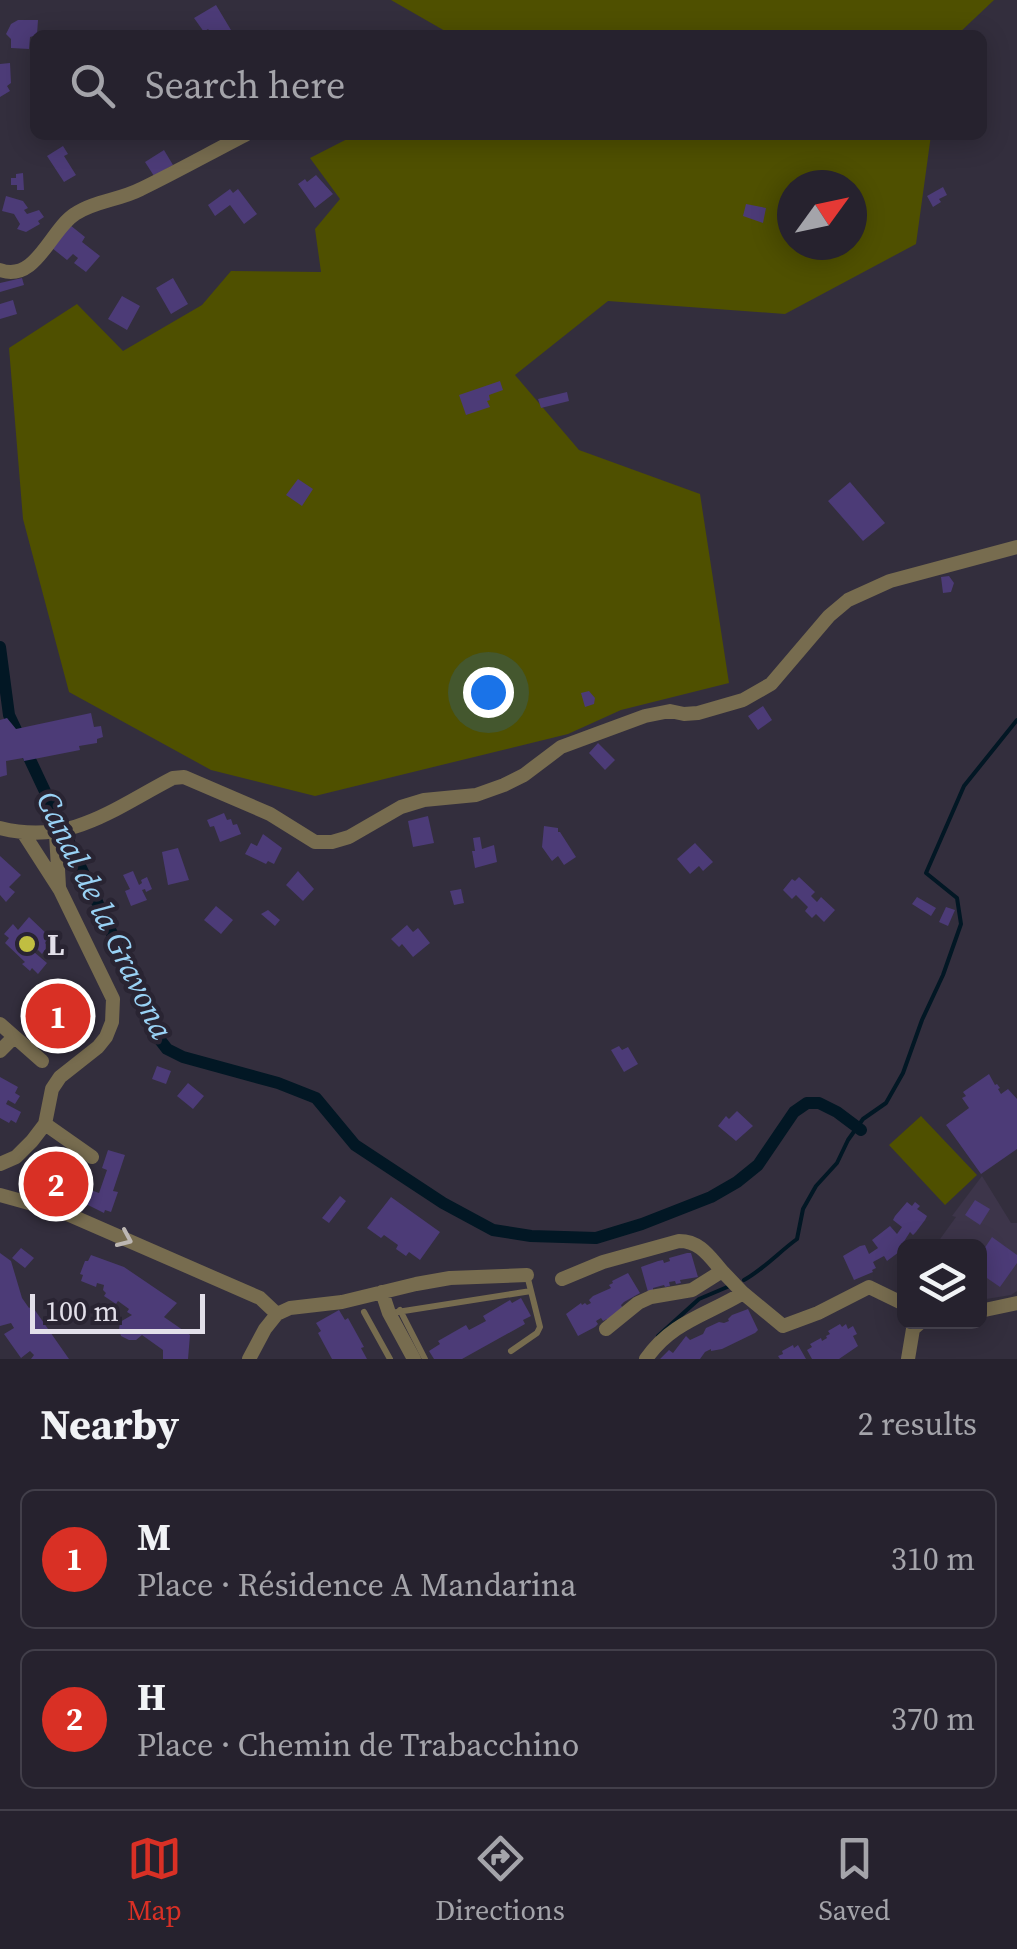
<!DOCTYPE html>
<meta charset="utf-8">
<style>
body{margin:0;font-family:"Source Serif 4",serif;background:#322f3a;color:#f1f3f6}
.controls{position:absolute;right:30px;bottom:30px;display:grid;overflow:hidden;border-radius:15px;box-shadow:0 5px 25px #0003}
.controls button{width:90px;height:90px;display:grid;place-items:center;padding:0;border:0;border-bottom:2px solid #423f4a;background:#26222e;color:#f1f3f6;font:50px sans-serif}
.compass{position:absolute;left:777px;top:170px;width:90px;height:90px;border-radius:50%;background:#26222e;box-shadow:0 5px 25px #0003;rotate:57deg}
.scale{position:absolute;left:30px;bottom:25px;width:175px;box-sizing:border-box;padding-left:10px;border:5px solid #e2dfe9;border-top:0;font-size:28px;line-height:35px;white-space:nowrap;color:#e2dfe9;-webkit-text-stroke:8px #292432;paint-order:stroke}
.you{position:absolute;left:488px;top:692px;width:35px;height:35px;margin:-25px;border:8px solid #fff;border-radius:50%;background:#1a73e8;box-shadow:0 0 0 15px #1a73e833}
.badge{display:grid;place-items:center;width:65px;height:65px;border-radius:50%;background:#d93025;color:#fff;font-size:32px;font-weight:700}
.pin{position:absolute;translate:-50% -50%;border:5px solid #fff;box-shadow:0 2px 10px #0006}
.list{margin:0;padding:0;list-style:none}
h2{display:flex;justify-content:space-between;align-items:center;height:130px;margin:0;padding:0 40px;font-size:42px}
h2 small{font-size:32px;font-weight:400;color:#a4a4aa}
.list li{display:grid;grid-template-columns:65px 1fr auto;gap:30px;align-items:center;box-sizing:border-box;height:140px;margin:0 20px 20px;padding:0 20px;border:2px solid #423f4a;border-radius:15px}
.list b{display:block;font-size:38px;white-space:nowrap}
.list p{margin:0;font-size:32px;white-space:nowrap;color:#a4a4aa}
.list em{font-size:32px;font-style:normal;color:#a4a4aa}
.icon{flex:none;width:55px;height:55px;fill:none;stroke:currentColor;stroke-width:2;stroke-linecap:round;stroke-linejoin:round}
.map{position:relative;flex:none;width:1017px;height:1359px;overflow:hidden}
.search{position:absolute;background:#26222e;box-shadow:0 5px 25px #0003;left:30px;right:30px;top:30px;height:110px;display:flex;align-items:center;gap:25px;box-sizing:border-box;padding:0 35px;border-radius:15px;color:#a4a4aa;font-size:38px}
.sheet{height:450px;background:#26222e}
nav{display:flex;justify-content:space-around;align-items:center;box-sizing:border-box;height:140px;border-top:2px solid #423f4a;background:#26222e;font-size:28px;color:#a4a4aa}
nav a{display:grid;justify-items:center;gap:5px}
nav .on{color:#d93025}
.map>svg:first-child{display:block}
</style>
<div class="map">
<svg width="1017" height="1359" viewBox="0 0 1017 1359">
<rect width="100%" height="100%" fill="#332e3d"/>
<!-- built -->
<path fill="#3d354a" d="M982 1176 1011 1223H1017V1291L1011 1295 980 1300V1246H935L956 1217 952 1216Z"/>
<!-- green -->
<path fill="#4f5000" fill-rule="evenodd" d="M391 0H994L957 35H452Z
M355 135H931L916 244 785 314 608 301 515 375 579 450 700 494 729 683 621 710 568 734 315 796 211 770 69 692 23 519 9 348 77 304 123 351 202 305 231 271 321 272 315 229 340 199 310 158ZM792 185H852V245H792Z
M921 1116 977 1175 945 1205 889 1145Z"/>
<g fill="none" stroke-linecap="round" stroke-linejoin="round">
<!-- stream -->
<path stroke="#021724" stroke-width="4" d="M744 1280C764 1269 779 1252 797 1239L803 1209 816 1186 837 1163 848 1140 863 1119 886 1103 903 1073 922 1020 943 975 961 924 957 898 926 873 964 786 1017 720
M658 1336 699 1299 732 1285"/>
<!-- canal -->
<path stroke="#021724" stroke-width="12" d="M0 647 9 715 131 974 157 1036 167 1049 183 1057 278 1083 316 1098 355 1145 443 1203 493 1230 531 1236 596 1238 642 1224 711 1197 737 1182 758 1165 794 1112 807 1103H819L837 1112 861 1130"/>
</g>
<!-- building -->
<path fill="#4c3b77" d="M216 5 231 30 222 35H213L208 29 204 32 194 18Z
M18 20H38L37 35 30 37 29 49 11 48V39L6 34 11 24Z
M10 63 11 83 7 86 10 91 0 97V64Z
M63 146 68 154 64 156 76 175 64 182 47 156Z
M164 150 173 165 154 176 145 162Z
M23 173 24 190H17V185H11V178H16V174Z
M316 175 333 194 315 208 298 184 305 179 307 182Z
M943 187 947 195 939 199 941 202 933 207 927 196Z
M230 189 233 193 238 189 257 214 244 224 230 205 215 216 208 205Z
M6 196 23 201 28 208 24 210 27 214 39 210 44 217 38 221 40 224 26 232 17 229 20 224 14 214 2 211Z
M746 204 766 208 763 223 743 216Z
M70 225 85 237 82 242 100 256 86 272 74 263 78 258 73 254 67 260 52 248Z
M22 278 24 285 0 292V283Z
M173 278 188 304 171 314 156 288Z
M122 296 140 306 127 330 108 319Z
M13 300 17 314 0 319V304Z
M500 381 503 390 489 395 490 400 487 401 490 407 466 415 459 395Z
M567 392 569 401 541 408 538 399Z
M298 479 313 489 302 506 286 495Z
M850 482 885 523 863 541 828 501Z
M949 576 954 583 951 592 943 593 941 577Z
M589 691 595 698 594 704 585 707 581 693Z
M763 706 772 720 758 730 748 716Z
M91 713 94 727 101 726 103 737 97 739V743L79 746 80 750 24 761 23 758 6 761 7 775 0 777V720L7 718 16 729Z
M598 743 615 760 605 770 589 753Z
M224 813 227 820 231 819 233 825 237 824 241 834 220 842 214 826 210 827 207 820Z
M428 816 434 843 413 847 408 821Z
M544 826 558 828V832H560L576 857 564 865 558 856 552 861 542 847Z
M263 834 282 848 274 864 268 861 266 864 245 854 251 843 257 846Z
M480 837 482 849 494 845 497 862 475 868 472 851H475L473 838Z
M695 843 713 862 703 871 699 866 690 874 677 859Z
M178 848 189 880 168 885 162 852Z
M0 856 21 875 9 887 15 892 6 902 0 895Z
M133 871 139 885 142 883 141 880 147 877 152 889 146 892 145 889 142 890 147 900 131 906 125 891 130 889 123 875Z
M298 871 314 889 303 901 286 885Z
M799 877 815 892 811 896 817 902 821 897 835 910 824 922 816 914 812 918 805 911 808 907 796 895 792 899 783 890 792 879 795 881Z
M461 889 464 903 454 905 450 891Z
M917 897 936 908 931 916 912 904Z
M216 906 233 920 221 934 204 920Z
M946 907 955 910 948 926 939 922Z
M268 910 280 920 275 926 261 914Z
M29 917 50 937 45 943 48 946 42 954 38 950 34 952 47 963 38 974 32 968 30 971 22 964 25 962 5 943 9 938 4 934 13 924 18 930Z
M407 925 413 932 418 928 430 943 413 957 402 944 399 947 391 939Z
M60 989 81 1010 76 1014 80 1018 72 1026 68 1021 65 1024 77 1036 69 1046 64 1040 61 1043 42 1024 37 1014 40 1011 35 1007 43 998 47 1003Z
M619 1046 622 1050 628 1047 638 1064 624 1072 611 1050Z
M157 1066 171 1071 166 1084 152 1079Z
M989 1074 995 1085 997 1084 1000 1088 998 1089 1001 1094 1008 1089 1017 1099V1149L981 1174 946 1125 969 1108 962 1098 966 1096 963 1092Z
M0 1077 18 1087 15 1093 20 1096 15 1104 8 1100 6 1104 21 1112 16 1123 11 1120 9 1123 0 1118Z
M188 1083 204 1096 193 1109 177 1096Z
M737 1111 753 1126 736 1141 718 1126 726 1116 729 1119Z
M108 1150 125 1155 113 1191 118 1192 111 1212 105 1210 104 1213 84 1203 83 1206 63 1199 65 1196 39 1187 41 1181 38 1180 45 1160 49 1161 51 1155 66 1160 60 1179 99 1193 107 1170 102 1168Z
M340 1196 346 1201 329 1223 322 1218Z
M391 1197 440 1232 420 1260 409 1252 406 1256 396 1249 398 1245 384 1235 381 1238 367 1228Z
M975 1200 990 1209 980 1225 965 1215Z
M907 1202 912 1206 915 1202 920 1206 917 1209 927 1216 925 1220 916 1232 913 1235 910 1232 903 1243 905 1246 903 1249 887 1261 884 1256 873 1262 876 1268 872 1270 873 1272 854 1280 843 1256 860 1246 865 1245 869 1254 878 1248 872 1240 890 1226 897 1234 902 1227 893 1220 895 1216Z
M992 1237 1017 1255V1263L1000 1287 984 1276 980 1283V1255Z
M21 1248 34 1258 25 1268 12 1258Z
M0 1253 11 1261 22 1298 29 1308 32 1306 69 1359H31L34 1355 30 1351 21 1358 4 1334 14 1328 11 1323 0 1326Z
M687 1253H691L698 1277 680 1280 681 1283 676 1284 675 1281 669 1282 670 1286 665 1287 664 1285 653 1288V1291L648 1292 641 1267 658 1261 663 1260 664 1263 670 1261 669 1258Z
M91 1255 124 1267 177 1303 164 1317 190 1335 188 1359H163V1350L142 1335 136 1340H129L121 1336 119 1330 120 1322 132 1315 127 1312 129 1309 118 1301 116 1304 104 1296 106 1293 103 1290 104 1285 97 1283 96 1287 81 1281 83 1275 80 1274 85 1261H88Z
M628 1273 640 1293 624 1302 621 1305 623 1309 608 1320 607 1319 603 1321 601 1318 596 1321 598 1324 595 1327 578 1336 566 1314 581 1303 582 1305 585 1303 587 1305 591 1303 589 1300 593 1296 611 1288 609 1285 613 1283 612 1281Z
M521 1298 531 1316 523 1320 525 1324 462 1359H434L429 1351 440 1344 438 1341 466 1325 469 1330 486 1321 483 1316 510 1300 512 1303Z
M77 1302 85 1305 77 1323 69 1320Z
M748 1309 758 1330 755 1333 722 1349 711 1351V1349L705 1352 700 1359H660L669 1350 673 1353 686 1336 690 1340 703 1334 706 1328 719 1322 724 1323 729 1321 728 1319 732 1315Z
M339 1310 345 1320 348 1318 364 1347 361 1348 367 1359H332L318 1333 321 1331 316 1323Z
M840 1324 842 1327 846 1324 848 1329 853 1326 857 1334 853 1336 858 1346 839 1359H812L807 1350 812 1347 810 1344 821 1338 822 1341 827 1338 826 1336 830 1334 828 1331Z
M793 1345 794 1348 798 1345 806 1359H780L778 1356 783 1354 782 1351Z"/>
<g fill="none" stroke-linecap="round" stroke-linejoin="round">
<!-- lane -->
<path stroke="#776c4f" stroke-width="6" d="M400 1310 425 1359
M364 1312 390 1359
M391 1313 531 1291
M511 1351 537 1333 540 1327 527 1275"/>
<!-- street -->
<path stroke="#776c4f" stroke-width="14" d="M0 270C36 283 50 230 75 214 94 201 120 200 141 189 176 172 210 153 245 135
M0 828C70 846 113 809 173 778L184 777 270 814 315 842H332L349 837 401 807 424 800 476 795 504 785 524 775 561 747 645 716 670 711 684 714 698 713 743 700 771 684 829 616 848 600 890 581 1017 547
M56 833 59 887
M0 1024 42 1061
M0 1051 14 1037
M45 1124 92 1157
M0 1164 16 1157 32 1141 45 1124 52 1089 60 1077 98 1047 106 1037 112 1022 113 999 60 890 24 834
M0 1195 65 1213 260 1298 277 1314
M562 1279 603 1262 679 1241C700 1241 709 1256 722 1271
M382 1292 389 1313 414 1359
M980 1311 1017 1303
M606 1329 638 1303 651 1297 692 1290 722 1271 743 1293
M249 1359 265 1329 277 1314 290 1308 342 1302 416 1284 450 1278 527 1275
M646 1359C671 1322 707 1315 743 1293L783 1326 818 1313 869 1287 904 1304
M908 1359 913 1329 921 1322"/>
</g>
<!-- one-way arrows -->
<defs><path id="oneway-chevron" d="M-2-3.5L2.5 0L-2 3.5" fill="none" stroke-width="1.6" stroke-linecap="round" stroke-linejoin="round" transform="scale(2.5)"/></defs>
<use stroke="#bdb7b3" href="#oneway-chevron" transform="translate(125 1239) rotate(24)"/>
<!-- markers -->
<circle fill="#c0be41" stroke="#292432" stroke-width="4" cx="27" cy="944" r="10"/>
<g text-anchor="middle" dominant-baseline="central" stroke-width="9" stroke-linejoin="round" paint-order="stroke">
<!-- poi labels -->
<g font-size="30" font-weight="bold" fill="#e2dfe9" stroke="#292432" text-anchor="start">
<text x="47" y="944">L</text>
</g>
<!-- water labels -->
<g font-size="32" font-style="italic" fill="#99d2f5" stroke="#292432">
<text transform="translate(105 915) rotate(64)">Canal de la Gravona</text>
</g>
</g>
</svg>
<div class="controls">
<button><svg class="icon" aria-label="layers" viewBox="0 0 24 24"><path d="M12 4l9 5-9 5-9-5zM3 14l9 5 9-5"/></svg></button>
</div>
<svg class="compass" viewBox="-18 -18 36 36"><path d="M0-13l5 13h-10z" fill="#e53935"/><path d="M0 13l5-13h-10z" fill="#a4a4aa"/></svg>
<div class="scale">100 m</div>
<div class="you"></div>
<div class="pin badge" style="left:58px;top:1016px">1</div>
<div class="pin badge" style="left:56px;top:1184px">2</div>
<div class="search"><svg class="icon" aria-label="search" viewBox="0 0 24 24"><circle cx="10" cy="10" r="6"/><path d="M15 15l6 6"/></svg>Search here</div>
</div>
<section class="sheet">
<h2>Nearby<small>2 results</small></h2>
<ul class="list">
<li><span class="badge">1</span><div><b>M</b><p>Place · Résidence A Mandarina</p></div><em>310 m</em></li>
<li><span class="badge">2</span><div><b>H</b><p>Place · Chemin de Trabacchino</p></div><em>370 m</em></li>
</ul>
</section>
<nav>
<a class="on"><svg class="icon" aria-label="map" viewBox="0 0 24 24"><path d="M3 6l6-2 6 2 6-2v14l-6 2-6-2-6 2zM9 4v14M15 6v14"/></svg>Map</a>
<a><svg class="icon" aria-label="directions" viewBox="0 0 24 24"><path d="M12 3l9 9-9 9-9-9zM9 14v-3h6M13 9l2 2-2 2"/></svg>Directions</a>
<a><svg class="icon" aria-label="saved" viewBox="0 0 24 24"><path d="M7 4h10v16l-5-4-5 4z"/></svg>Saved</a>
</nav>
